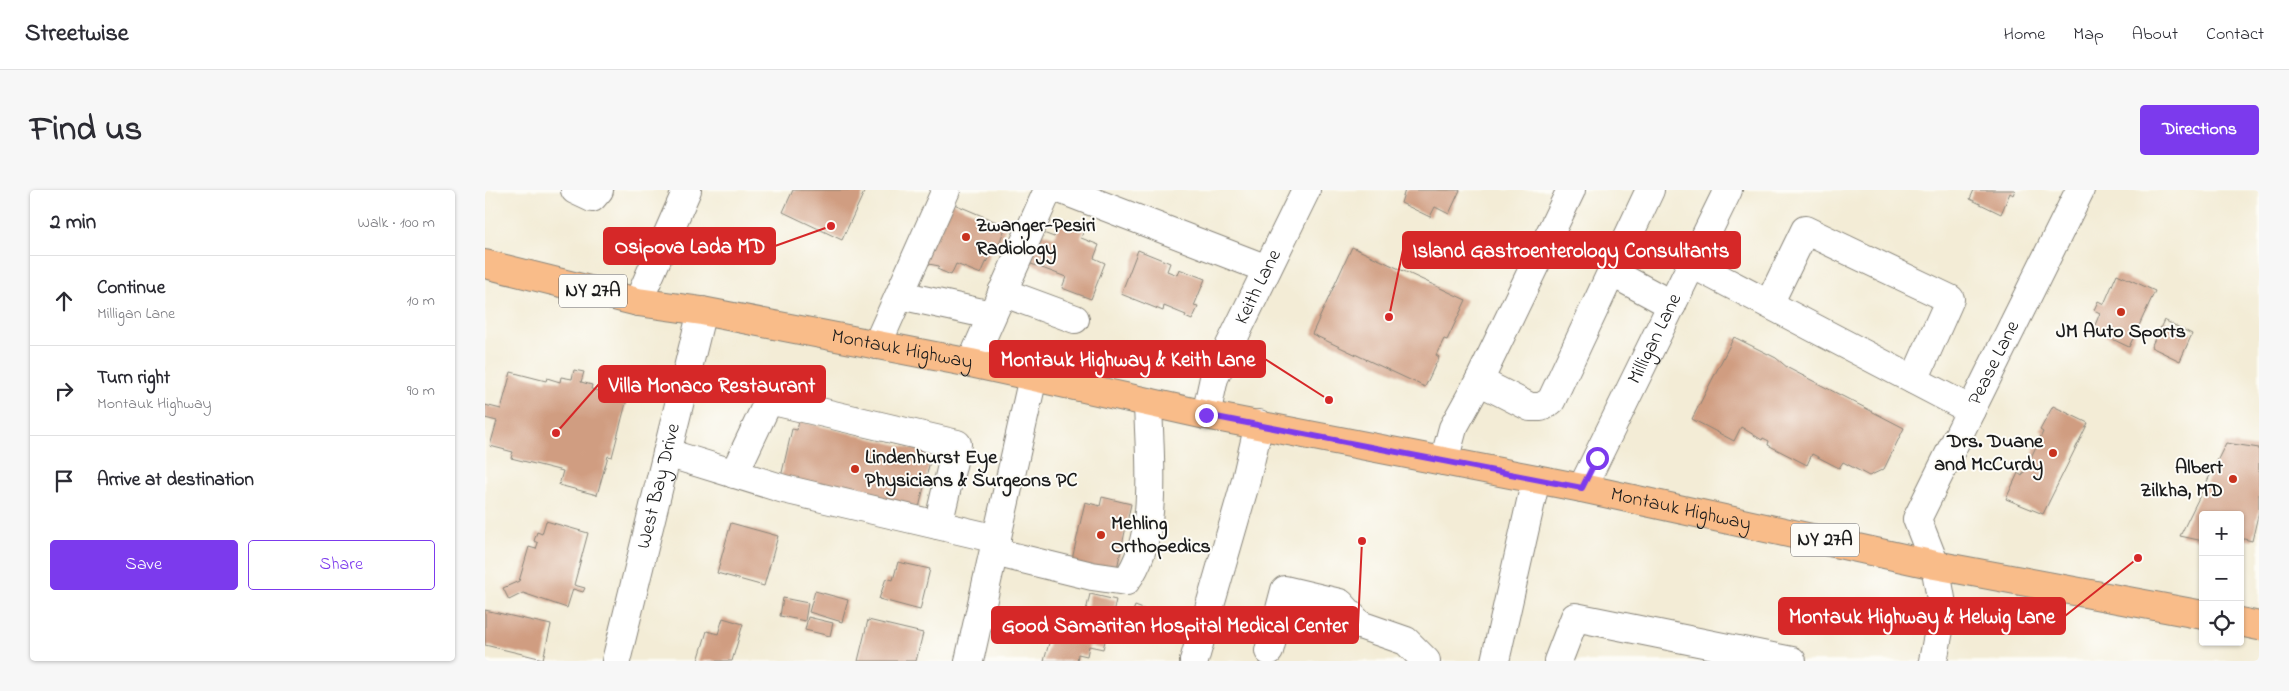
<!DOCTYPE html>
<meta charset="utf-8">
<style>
body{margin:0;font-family:"Indie Flower",sans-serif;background:#f7f7f7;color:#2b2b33}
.controls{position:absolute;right:15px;bottom:15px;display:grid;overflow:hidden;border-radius:5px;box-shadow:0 1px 4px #0004}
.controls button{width:45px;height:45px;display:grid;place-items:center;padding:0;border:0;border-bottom:1px solid #e1e1e2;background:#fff;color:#2b2b33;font:25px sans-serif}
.stop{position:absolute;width:15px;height:15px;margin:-11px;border:4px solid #7c3aed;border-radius:50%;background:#fff}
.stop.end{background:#7c3aed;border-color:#fff;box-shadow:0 1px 5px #0008}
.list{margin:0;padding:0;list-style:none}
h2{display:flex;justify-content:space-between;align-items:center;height:65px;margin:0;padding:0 20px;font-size:21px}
h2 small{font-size:16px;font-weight:400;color:#7c7c81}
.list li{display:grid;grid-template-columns:32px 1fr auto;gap:15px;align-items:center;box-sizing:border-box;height:90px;padding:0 20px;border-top:1px solid #e1e1e2}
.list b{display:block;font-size:19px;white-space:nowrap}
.list p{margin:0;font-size:16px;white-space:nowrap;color:#7c7c81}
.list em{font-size:16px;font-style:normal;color:#7c7c81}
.actions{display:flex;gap:10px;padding:15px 20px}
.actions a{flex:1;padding:11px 0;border:1px solid #7c3aed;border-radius:5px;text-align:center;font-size:18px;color:#7c3aed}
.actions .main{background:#7c3aed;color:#fff}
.icon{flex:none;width:28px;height:28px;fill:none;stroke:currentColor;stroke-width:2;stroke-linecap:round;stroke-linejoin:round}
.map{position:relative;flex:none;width:1774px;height:471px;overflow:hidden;border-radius:5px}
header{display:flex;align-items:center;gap:30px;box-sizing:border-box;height:70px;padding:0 25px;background:#fff;border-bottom:1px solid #e1e1e2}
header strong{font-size:24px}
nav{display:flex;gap:28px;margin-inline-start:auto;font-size:18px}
.intro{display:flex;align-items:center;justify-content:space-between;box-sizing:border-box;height:120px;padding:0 30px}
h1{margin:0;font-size:35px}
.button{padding:12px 22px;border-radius:5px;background:#7c3aed;color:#fff;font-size:18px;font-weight:700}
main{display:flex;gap:30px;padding:0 30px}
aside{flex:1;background:#fff;border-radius:5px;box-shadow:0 1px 4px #0004}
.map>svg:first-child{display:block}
</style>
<header>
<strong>Streetwise</strong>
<nav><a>Home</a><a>Map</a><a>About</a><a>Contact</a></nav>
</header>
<div class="intro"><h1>Find us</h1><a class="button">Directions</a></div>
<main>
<aside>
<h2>2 min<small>Walk · 100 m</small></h2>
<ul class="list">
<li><svg class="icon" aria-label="ahead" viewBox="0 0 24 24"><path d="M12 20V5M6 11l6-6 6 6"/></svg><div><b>Continue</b><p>Milligan Lane</p></div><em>10 m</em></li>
<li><svg class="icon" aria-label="right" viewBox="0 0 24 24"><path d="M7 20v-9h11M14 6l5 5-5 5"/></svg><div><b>Turn right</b><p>Montauk Highway</p></div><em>90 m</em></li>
<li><svg class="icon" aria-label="arrive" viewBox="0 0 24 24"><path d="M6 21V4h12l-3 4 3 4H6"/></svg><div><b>Arrive at destination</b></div></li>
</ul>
<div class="actions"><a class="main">Save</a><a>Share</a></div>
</aside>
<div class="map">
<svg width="1774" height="471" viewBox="0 0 1774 471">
<rect width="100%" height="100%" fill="#fdfcf7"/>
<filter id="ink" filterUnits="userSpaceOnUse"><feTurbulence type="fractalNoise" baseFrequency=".02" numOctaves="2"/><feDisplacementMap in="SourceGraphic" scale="10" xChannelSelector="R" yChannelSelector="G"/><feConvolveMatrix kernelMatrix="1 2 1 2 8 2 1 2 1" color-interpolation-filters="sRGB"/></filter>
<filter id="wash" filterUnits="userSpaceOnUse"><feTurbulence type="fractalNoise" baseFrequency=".0096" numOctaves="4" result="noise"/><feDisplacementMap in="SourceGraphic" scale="20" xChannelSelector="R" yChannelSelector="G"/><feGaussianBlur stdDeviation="1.12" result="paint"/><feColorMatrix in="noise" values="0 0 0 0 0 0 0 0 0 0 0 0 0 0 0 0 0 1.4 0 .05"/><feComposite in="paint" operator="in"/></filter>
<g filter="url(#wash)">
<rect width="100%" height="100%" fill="#f3ecd6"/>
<g id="blocks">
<!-- building -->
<path fill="#d09d81" d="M308 0H380L357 50 298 22Z
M920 0H975L964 24 950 17 945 27 916 13Z
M1489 0H1530L1528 5 1525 3 1516 24 1485 9Z
M462 11 521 36 511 61 507 59 496 84 471 74 466 85 452 79 454 76 434 72Z
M575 31 599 40 596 48 614 55 609 68 620 73 606 109 577 98 581 87 541 72 553 41 569 47Z
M867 57 981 110 962 150 959 149 951 165 954 167 940 197 827 144Z
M653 60 685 73 682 81 692 85 694 79 720 89 709 116 713 117 707 130 700 127 701 125 679 116 678 121 636 104Z
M1632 84 1670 101 1644 157 1608 140 1615 123 1609 120 1613 111 1619 114Z
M1679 130 1707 144 1695 171 1666 157Z
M1249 147 1291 168 1303 178 1419 238 1399 279 1384 286 1358 272 1354 278 1327 264 1322 275 1283 255 1284 251 1278 248 1277 250 1256 237 1249 251 1207 229Z
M89 180 99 182 96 192 107 195 106 199 131 206 132 199 140 201 139 208 142 209 127 267 123 266 112 305 74 295 78 281 26 268 28 262 5 256 12 231 0 228V215L16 219 26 182 61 191 62 188 75 192 76 187 87 189Z
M1568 216 1603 233 1558 324 1521 309 1533 283 1537 286 1558 242 1555 240Z
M314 231 442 262 440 270 445 271 434 318 296 287 307 239 312 240Z
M1741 253 1774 258V321L1767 351 1755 348V325H1718V351L1695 346Z
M617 307 646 314 631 383 586 374 600 312 615 316Z
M61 331 103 343 89 395 100 398 98 402 88 399 82 418 38 403 24 410 18 398 34 391 44 357 51 359 53 353 49 351 52 342 57 344Z
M246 333 293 346 279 396 232 383Z
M413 372 445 379 435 420 394 409 401 388 408 390Z
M330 401 363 410 357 432 324 422Z
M605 404 631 410 627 427 601 421Z
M298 408 323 413 320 431 295 426Z
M650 416 677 426 670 444 643 434Z
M0 420 66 435 58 469 0 455Z
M323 427 348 433 345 446 320 440Z
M569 427 623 439 618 459 604 456 602 466 593 464 592 471H559L564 453 558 451 560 444 566 445Z
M238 428 258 434 247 471H213L222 441 233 444Z
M383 430 438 443 431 471H373Z"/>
</g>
</g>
<g filter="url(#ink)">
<use href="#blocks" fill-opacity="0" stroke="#888479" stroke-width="1"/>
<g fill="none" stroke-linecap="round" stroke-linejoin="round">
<!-- minor casing -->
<g stroke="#888479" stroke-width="30">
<g id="minor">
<path d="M90 0 107 8 114 0"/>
<path d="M577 0 782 79"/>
<path d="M1207 74 1486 220"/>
<path d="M1126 82 1187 115"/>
<path d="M517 102 590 129"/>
<path d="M415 105 506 125"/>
<path d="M153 112 202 0"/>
<path d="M1284 114 1320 40 1465 109 1429 190"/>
<path d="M392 155 461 0"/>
<path d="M486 173 563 0"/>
<path d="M994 191 1045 217H1056L1066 211 1165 0"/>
<path id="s1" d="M721 225 729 188 821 0"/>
<path d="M182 263 299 299 512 349"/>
<path d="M959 271 968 238 994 191 1086 0"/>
<path d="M249 284 284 210 472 254 453 335"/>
<path id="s2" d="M1097 298 1243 0"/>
<path d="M509 362 607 386 641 391C675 346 664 267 663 212"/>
<path d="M784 461 800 400 855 413 875 435 921 451 941 471"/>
<path id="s3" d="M131 471 217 121"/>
<path d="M484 471 548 187"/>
<path d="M709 471 760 294 774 234"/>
<path d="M1010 471 1051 289"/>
<path d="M1073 471 1090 427 1307 471"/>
<path id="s4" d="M1448 471 1458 420 1450 375 1432 329 1595 0"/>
</g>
</g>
<!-- major casing -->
<g stroke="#888479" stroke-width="30">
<g id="major">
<path id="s5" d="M0 74 153 112 217 121 486 173 721 225 1097 298 1450 375 1718 425"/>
<path d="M1755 432 1774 436"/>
</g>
</g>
<!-- minor -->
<use href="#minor" stroke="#fff" stroke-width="28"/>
<!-- major -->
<use href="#major" stroke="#f9bc89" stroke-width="28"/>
</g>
</g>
<g fill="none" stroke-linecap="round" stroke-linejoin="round" filter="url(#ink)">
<!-- route -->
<path stroke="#7c3aed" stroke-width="6" d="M721 225 1097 298 1112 268"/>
</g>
<!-- markers -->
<g fill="#c8321e" stroke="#fdfcf7" stroke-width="2">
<circle cx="481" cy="47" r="5"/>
<circle cx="1636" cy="122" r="5"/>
<circle cx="1568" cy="263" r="5"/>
<circle cx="370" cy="279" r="5"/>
<circle cx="1748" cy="289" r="5"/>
<circle cx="616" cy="345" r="5"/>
</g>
<g text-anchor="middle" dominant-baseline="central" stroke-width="4" stroke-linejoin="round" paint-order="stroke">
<!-- shield labels -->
<g fill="#fdfcf7" stroke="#605f5e" stroke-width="1">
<rect x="74" y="84.5" width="68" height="33" rx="4"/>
<rect x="1306" y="333.5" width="68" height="33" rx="4"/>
</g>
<g font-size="19" font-weight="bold" fill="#1c1c1c">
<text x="108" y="101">NY 27A</text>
<text x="1340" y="350">NY 27A</text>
</g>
<!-- poi labels -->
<g font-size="20" font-weight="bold" fill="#1c1c1c" stroke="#fdfcf7" text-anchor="start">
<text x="491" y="36">Zwanger-Pesiri<tspan x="491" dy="23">Radiology</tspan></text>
<text x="1636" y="142" text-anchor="middle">JM Auto Sports</text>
<text x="1558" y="252" text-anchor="end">Drs. Duane<tspan x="1558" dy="23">and McCurdy</tspan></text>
<text x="380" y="268">Lindenhurst Eye<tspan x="380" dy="23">Physicians &amp; Surgeons PC</tspan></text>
<text x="1738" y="278" text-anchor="end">Albert<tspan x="1738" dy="23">Zilkha, MD</tspan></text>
<text x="626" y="334">Mehling<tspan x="626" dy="23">Orthopedics</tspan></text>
</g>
<!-- street labels -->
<g font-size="20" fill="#1c1c1c" stroke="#fdfcf7">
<text stroke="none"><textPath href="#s1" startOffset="139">Keith Lane</textPath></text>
<text stroke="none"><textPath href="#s2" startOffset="166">Milligan Lane</textPath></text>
<text stroke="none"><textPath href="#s5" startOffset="426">Montauk Highway</textPath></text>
<text stroke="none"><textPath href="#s4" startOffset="321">Pease Lane</textPath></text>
<text stroke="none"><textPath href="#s3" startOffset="180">West Bay Drive</textPath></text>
<text stroke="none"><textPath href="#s5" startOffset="1221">Montauk Highway</textPath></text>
</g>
</g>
<!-- callouts -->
<path fill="none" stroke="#d62828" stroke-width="2" d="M346 36L290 56M904 127L918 60M844 210L780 169M71 243L114 194M1653 368L1580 426M877 351L873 435"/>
<g fill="#d62828" stroke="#fdfcf7" stroke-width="2">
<circle cx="346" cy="36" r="5"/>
<circle cx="904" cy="127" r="5"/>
<circle cx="844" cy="210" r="5"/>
<circle cx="71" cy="243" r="5"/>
<circle cx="1653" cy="368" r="5"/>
<circle cx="877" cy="351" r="5"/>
</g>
<g fill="#d62828" stroke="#d62828" stroke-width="2">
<rect x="119" y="38" width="171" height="36" rx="5"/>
<rect x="918" y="42" width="337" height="36" rx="5"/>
<rect x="505" y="151" width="275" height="36" rx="5"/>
<rect x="114" y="176" width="226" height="36" rx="5"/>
<rect x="1294" y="408" width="286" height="36" rx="5"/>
<rect x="507" y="417" width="366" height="36" rx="5"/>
</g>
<g font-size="21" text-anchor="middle" font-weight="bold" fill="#fff">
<text x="205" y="63">Osipova Lada MD</text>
<text x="1086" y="67">Island Gastroenterology Consultants</text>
<text x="643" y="176">Montauk Highway &amp; Keith Lane</text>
<text x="227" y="202">Villa Monaco Restaurant</text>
<text x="1437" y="433">Montauk Highway &amp; Helwig Lane</text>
<text x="690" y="442">Good Samaritan Hospital Medical Center</text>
</g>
</svg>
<div class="controls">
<button>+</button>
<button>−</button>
<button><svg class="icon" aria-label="locate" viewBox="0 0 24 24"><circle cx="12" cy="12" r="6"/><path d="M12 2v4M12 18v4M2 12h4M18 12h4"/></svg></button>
</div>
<div class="stop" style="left:1112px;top:268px"></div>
<div class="stop end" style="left:721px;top:225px"></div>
</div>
</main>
